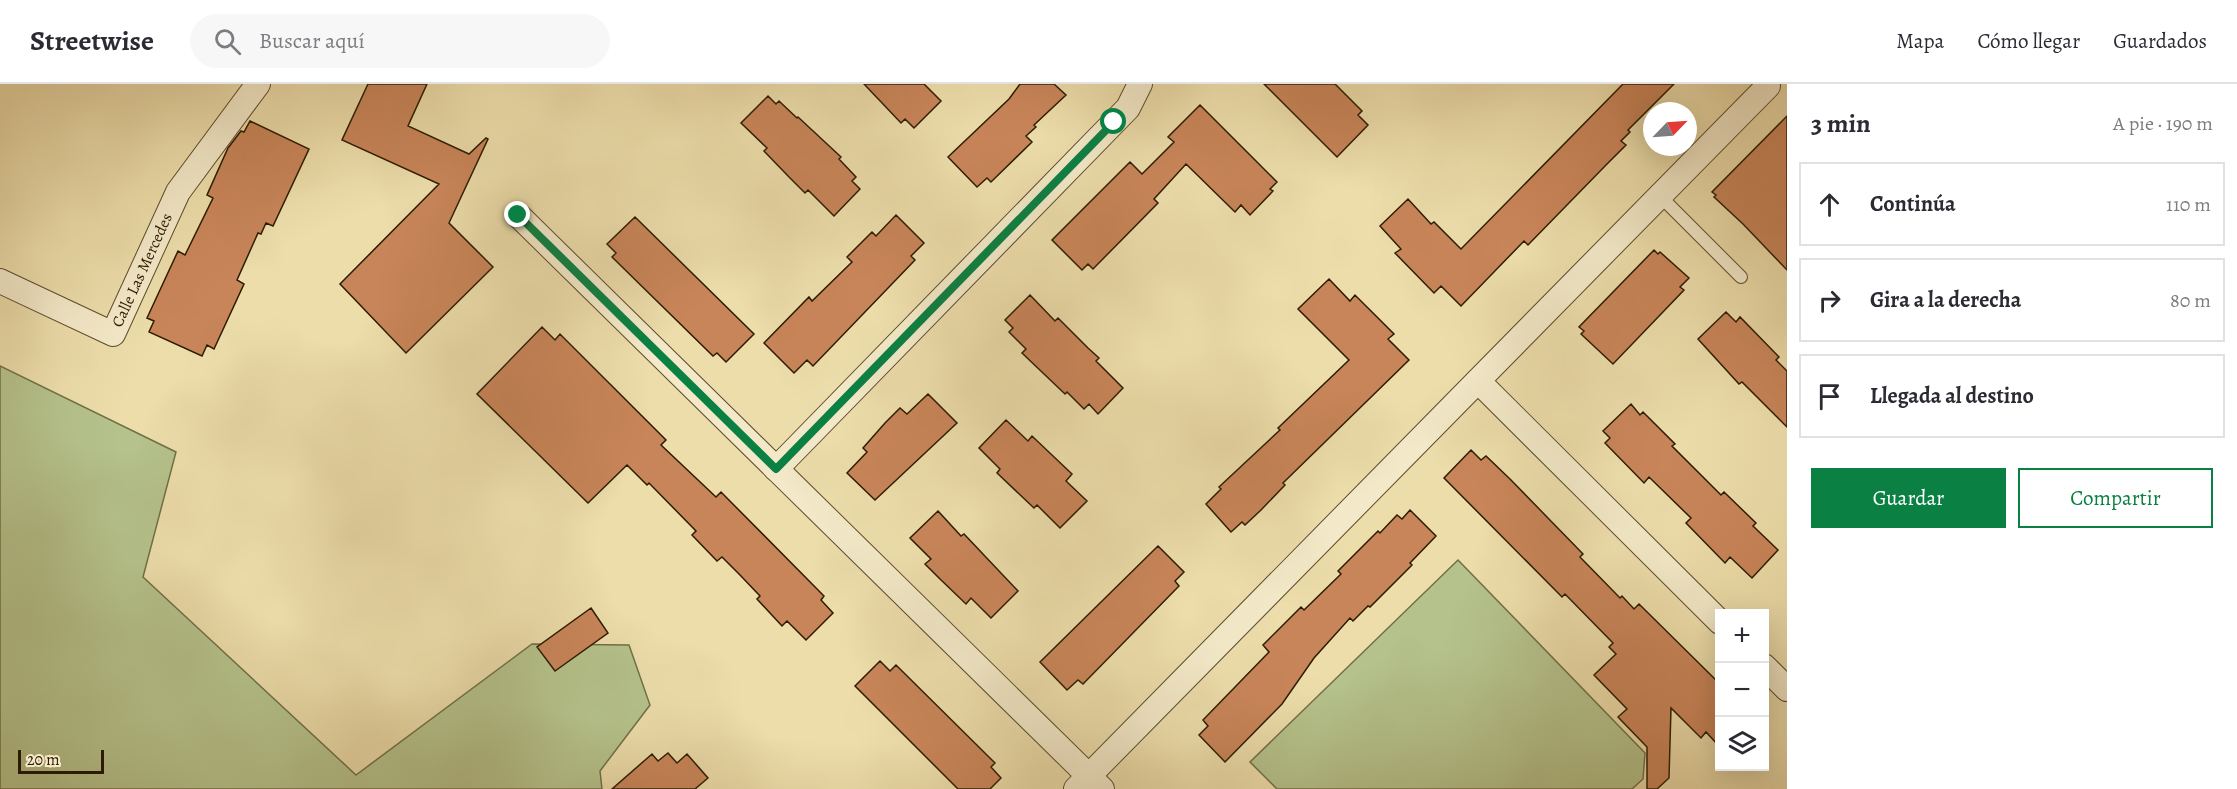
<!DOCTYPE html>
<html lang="es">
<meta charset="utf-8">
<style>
body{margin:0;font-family:Alegreya,serif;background:#f7f7f7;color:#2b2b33}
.controls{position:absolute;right:18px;bottom:18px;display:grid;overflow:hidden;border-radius:0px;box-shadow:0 6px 24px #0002}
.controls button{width:54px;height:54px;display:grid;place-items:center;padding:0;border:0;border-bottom:2px solid #e1e1e2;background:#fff;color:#2b2b33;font:30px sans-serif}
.compass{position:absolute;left:1643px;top:18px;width:54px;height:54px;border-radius:50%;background:#fff;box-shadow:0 6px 24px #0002;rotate:65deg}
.scale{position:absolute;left:18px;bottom:15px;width:86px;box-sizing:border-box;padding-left:6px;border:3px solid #2d1c03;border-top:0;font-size:16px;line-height:21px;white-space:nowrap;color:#2d1c03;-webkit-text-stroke:4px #f3e9c8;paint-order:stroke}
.stop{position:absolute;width:18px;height:18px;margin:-14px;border:4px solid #0b8043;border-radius:50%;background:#fff}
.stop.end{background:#0b8043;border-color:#fff;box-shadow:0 2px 6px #0008}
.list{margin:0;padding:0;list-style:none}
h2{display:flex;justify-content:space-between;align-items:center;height:78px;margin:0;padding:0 24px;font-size:26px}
h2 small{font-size:20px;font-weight:400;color:#7c7c81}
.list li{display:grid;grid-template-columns:39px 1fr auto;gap:18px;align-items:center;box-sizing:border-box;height:84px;margin:0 12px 12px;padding:0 12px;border:2px solid #e1e1e2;border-radius:0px}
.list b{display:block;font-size:22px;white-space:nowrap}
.list em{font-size:20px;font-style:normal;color:#7c7c81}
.actions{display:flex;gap:12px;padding:18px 24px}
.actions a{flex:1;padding:14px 0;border:2px solid #0b8043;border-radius:0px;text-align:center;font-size:21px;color:#0b8043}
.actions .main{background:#0b8043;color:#fff}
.icon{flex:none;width:33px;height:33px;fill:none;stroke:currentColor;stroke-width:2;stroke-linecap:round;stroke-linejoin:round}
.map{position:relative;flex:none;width:1787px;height:705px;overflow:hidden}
header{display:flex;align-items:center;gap:36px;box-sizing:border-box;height:84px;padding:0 30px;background:#fff;border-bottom:2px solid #e1e1e2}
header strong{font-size:28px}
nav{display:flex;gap:33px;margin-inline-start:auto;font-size:21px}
.search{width:420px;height:54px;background:#f7f7f7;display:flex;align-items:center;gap:15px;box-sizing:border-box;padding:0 21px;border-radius:33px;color:#7c7c81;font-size:22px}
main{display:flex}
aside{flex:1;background:#fff}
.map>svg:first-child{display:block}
</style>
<header>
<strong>Streetwise</strong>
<div class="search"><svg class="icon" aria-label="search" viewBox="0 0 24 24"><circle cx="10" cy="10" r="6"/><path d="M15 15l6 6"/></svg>Buscar aquí</div>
<nav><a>Mapa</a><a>Cómo llegar</a><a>Guardados</a></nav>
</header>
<main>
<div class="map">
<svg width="1787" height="705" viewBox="0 0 1787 705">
<rect width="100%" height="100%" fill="#ecddaa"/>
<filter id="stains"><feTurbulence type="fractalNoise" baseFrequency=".00333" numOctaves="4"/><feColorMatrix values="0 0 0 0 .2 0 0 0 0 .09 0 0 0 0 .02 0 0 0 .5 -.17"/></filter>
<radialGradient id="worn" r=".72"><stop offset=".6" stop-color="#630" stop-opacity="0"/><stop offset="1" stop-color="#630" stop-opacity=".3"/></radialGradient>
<!-- green -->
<path fill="#b5c28b" stroke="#716f47" stroke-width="1.5" d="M0 282 176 368 143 493 356 691 532 560 629 561 650 621 600 687 602 705H0Z
M1458 476 1645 669 1643 695 1632 705H1277L1250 678Z"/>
<!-- building -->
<path fill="#c88559" stroke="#2d1c03" stroke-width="1.5" d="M368 0H427L408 42 469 70 486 54 488 55 449 139 493 183 406 269 340 200 439 100 342 56Z
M864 0H924L941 17 914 44 905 35 901 39Z
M1020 0H1054L1066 11 1034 41 1036 43 1026 52 1032 58 991 98 987 94 977 103 948 73 1009 15Z
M1264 0H1335L1362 27 1358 31 1368 41 1337 73Z
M1623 0H1674L1628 46 1630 48 1621 57 1626 61 1607 80 1528 161 1524 157 1461 222 1441 202 1434 209 1395 169 1401 165 1380 142 1408 115 1431 140 1434 138 1461 165Z
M768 12 776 20 779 17 797 34 798 33 841 73 839 75 856 93 852 97 860 105 834 132 808 106 805 109 789 93 764 67 767 64 741 39Z
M1200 21 1277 98 1270 105 1273 107 1250 131 1241 121 1235 128 1186 80 1154 115 1158 119 1093 185 1088 180 1082 186 1052 156 1130 78 1142 90 1174 58 1168 53Z
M1787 32V186L1743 140 1714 113 1716 111 1712 108Z
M250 37 309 65 273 142 266 139 261 150 258 149 237 196 244 200 214 265 207 261 202 272 149 248 154 237 147 234 178 167 185 171 213 114 207 111 228 64 241 47 244 48Z
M896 131 924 159 911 172 915 176 813 282 807 276 794 289 764 259 809 213 812 217 852 178 847 173 872 148 876 152Z
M635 133 754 250 726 278 717 269 713 272 612 173 616 169 607 160Z
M1654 166 1658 170 1660 168 1689 194 1680 203 1684 206 1613 280 1581 250 1584 247 1579 243Z
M1329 195 1350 217 1355 211 1394 250 1388 255 1409 276 1283 399 1285 401 1261 426 1245 441 1242 438 1231 448 1206 420 1221 405 1219 403 1280 346 1278 344 1349 276 1298 225Z
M1030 211 1055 237 1058 234 1088 264 1099 274 1096 277 1123 304 1098 330 1089 320 1084 325 1067 308 1065 310 1022 269 1026 265 1009 248 1013 244 1005 236Z
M1726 228 1736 238 1740 233 1779 273 1776 276 1787 287V343L1742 298 1739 300 1698 255Z
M542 243 555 256 560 250 666 356 661 361 716 413 721 408 824 512 821 516 833 529 806 556 787 537 782 542 757 515 760 512 740 491 722 473 717 477 692 451 696 447 649 399 647 401 627 381 588 419 477 310Z
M928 310 957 339 875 416 847 389 867 368 863 364 885 339 900 324 907 330Z
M1631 320 1640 331 1643 328 1675 360 1672 362 1721 411 1724 408 1756 439 1753 442 1778 466 1752 494 1730 473 1725 479 1686 439 1691 434 1649 393 1644 399 1605 359 1610 354 1603 347Z
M1006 336 1028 357 1032 352 1072 390 1066 397 1087 417 1060 444 1037 421 1034 424 997 389 1000 385 979 364Z
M1471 366 1481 376 1486 372 1510 395 1583 470 1580 473 1620 514 1622 512 1634 525 1639 520 1719 599V662L1706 648 1701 654 1671 624 1669 694 1657 705H1647V663L1618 633 1627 625 1594 591 1616 570 1609 563 1613 559 1565 510 1562 513 1444 394Z
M1410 426 1436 452 1410 479 1412 481 1370 523 1368 522 1353 537 1350 534 1314 574 1282 620 1225 678 1199 651 1208 642 1203 636 1269 568 1263 561 1301 523 1304 526 1341 490 1338 487 1378 447 1380 449 1397 431 1402 435Z
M938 427 961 452 964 450 1018 507 991 534 971 514 966 520 940 495 925 480 931 475 910 454Z
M1158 462 1184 488 1175 497 1179 502 1083 600 1078 596 1067 606 1040 578Z
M591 524 608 549 555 587 537 563Z
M880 577 890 587 896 581 995 679 991 683 1001 694 990 705H958L855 602Z
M668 669 677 679 687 670 708 694 695 705H612L652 670 658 677Z"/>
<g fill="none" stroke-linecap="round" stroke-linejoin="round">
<!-- lane casing -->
<g stroke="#5d4c2d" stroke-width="14">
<path id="lane" d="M1660 112 1741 193"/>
</g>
<!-- street casing -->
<g stroke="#5d4c2d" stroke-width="26">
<g id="street">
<path d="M518 131 1102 705"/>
<path id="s1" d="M0 197 113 250 178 108 258 0"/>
<path d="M1478 297 1720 538"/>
<path d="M776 385 1128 24 1140 0"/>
<path d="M1764 582 1787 605"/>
<path d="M1076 705 1768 2"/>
</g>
</g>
<!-- lane -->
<use href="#lane" stroke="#f3e9c8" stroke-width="12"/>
<!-- street -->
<use href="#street" stroke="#f3e9c8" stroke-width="24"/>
</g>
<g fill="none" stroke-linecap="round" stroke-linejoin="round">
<!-- route -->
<path stroke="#0b8043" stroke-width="8" d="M518 131 776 385 1114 38"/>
</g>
<g text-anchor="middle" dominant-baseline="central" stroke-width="4.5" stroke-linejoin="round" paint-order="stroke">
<!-- street labels -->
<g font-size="16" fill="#2d1c03" stroke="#f3e9c8">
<text stroke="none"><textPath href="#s1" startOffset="195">Calle Las Mercedes</textPath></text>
</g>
</g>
<rect width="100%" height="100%" filter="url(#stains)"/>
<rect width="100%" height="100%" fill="url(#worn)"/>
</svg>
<div class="controls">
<button>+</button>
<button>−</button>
<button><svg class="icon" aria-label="layers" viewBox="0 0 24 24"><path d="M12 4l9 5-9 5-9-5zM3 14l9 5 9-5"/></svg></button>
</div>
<svg class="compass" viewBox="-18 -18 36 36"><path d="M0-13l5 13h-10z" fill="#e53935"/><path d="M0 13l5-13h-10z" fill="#7c7c81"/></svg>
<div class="scale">20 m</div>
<div class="stop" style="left:1114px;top:38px"></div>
<div class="stop end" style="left:518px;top:131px"></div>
</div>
<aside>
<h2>3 min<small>A pie · 190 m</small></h2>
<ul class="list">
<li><svg class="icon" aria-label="ahead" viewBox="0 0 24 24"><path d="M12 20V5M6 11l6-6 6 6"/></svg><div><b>Continúa</b></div><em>110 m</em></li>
<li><svg class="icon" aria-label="right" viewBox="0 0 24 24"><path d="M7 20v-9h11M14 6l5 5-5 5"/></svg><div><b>Gira a la derecha</b></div><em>80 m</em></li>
<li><svg class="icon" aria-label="arrive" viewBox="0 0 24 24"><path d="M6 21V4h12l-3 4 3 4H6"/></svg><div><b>Llegada al destino</b></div></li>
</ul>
<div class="actions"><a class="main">Guardar</a><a>Compartir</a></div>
</aside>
</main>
